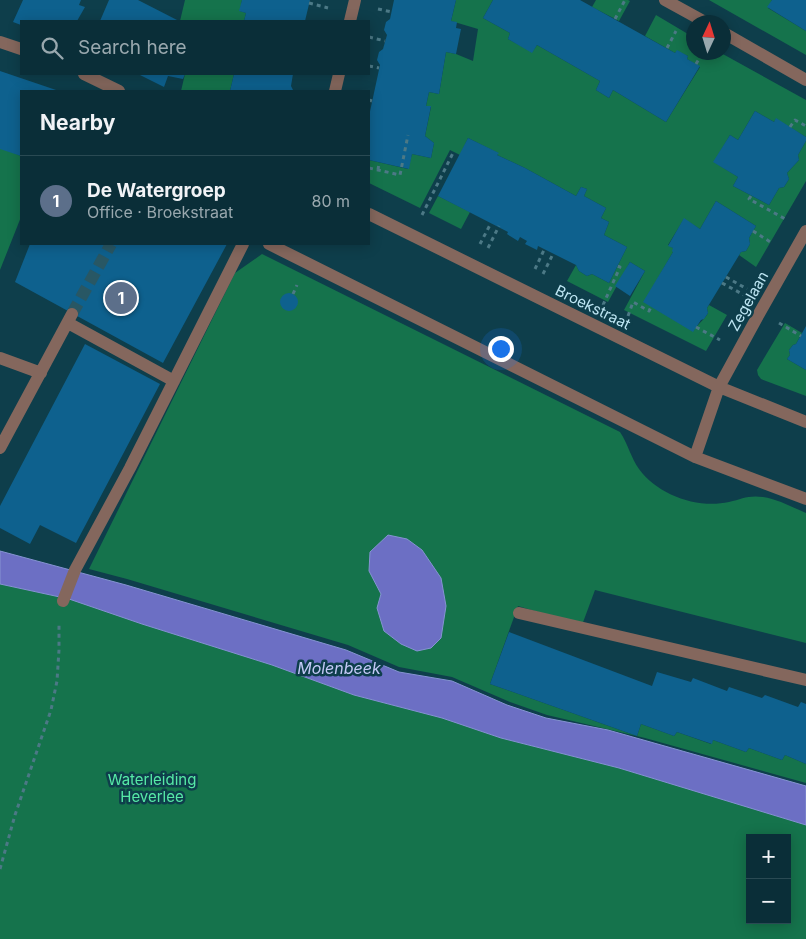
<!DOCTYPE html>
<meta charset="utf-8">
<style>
body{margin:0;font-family:Inter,sans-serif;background:#133640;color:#f1f3f6}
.controls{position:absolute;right:15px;bottom:15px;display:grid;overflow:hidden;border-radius:0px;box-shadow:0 2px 12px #0003}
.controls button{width:45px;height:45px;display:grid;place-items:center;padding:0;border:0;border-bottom:1px solid #2a4a53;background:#0a2e38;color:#f1f3f6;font:25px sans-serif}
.compass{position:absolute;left:686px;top:15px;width:45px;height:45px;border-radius:50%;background:#0a2e38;box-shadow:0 2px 12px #0003;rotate:4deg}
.you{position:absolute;left:500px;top:348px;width:18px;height:18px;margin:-12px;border:4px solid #fff;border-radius:50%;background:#1a73e8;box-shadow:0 0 0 8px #1a73e833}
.badge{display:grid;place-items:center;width:32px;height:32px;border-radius:50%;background:#d93025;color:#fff;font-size:16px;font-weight:700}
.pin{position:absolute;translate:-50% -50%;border:2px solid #fff;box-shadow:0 1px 5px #0006}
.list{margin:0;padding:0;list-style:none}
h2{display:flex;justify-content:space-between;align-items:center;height:65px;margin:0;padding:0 20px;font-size:21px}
h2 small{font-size:16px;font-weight:400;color:#99a8ae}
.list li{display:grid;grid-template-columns:32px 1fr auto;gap:15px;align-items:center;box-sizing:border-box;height:90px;padding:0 20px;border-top:1px solid #2a4a53}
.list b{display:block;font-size:19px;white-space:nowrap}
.list p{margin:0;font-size:16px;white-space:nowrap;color:#99a8ae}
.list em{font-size:16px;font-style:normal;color:#99a8ae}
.icon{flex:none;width:28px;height:28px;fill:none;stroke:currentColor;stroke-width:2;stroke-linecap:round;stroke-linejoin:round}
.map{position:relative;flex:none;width:806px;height:939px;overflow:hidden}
.search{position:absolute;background:#0a2e38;box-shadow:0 2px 12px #0003;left:20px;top:20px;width:350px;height:55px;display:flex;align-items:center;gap:12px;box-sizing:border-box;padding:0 18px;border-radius:0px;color:#99a8ae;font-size:19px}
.panel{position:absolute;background:#0a2e38;box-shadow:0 2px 12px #0003;left:20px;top:90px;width:350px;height:155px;border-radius:0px}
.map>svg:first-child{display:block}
</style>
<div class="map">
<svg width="806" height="939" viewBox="0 0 806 939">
<rect width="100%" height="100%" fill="#0e3e4b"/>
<!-- green -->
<path fill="#15734c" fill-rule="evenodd" d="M185 0H242L240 11 246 13 244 21H180Z
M456 0H493L483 18 510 33 508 39 532 52 537 45 600 81 596 90 609 98 613 90 666 122 700 67 687 59 688 56 677 51 675 53 645 36 656 15 693 37 694 52 721 53 806 100V137L776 119 774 122 755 111 738 140 730 135 714 162 738 177 733 186 769 205 779 188 784 187 789 179 787 173 799 160 798 155 806 141V181L756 267 739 255 741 252 746 251 750 244 749 238 756 226 716 201 700 229 684 219 668 245 673 248V252L644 302 693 331C698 324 704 320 708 313L707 308 709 305 727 315 706 351 624 310 645 271 630 262 608 302 567 281 576 265 579 271 587 276 592 274 609 283 627 247 604 235 609 222 601 218 606 208 584 196 587 189 581 187 576 196 525 168 497 155 498 153 468 138 460 155 450 150 420 208 369 183V160L408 169 412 154 431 158 434 143 425 136 431 107 426 106 429 92 439 94 446 52 456 54 473 61 478 29 451 21Z
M596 0H628L630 1 619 21 592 7Z
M709 0H772L768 8 806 31V55Z
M185 74H234L230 91H181Z
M2 148 21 156V217L0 270V149Z
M438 196 470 212 461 229 429 213Z
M262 254 620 432C628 444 631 458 639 469 658 495 697 509 729 502 742 499 748 495 763 497 777 499 792 507 806 513V643L595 590 582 625 518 606 490 684 637 736 641 724 674 736 677 732 711 744 713 740 746 752 749 748 782 760 785 755 806 764V783L645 738 547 715 510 702 452 677 399 667 348 645 127 579 89 569 235 273Z
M785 323 802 333 796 344 793 345 789 350 790 355 787 359 806 370V396L761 379 758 375 757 370Z
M0 584 69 599 142 624 272 665 354 695 442 718 501 738 619 768 806 825V939H0ZM750 838H787V920H750Z"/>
<!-- water -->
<path fill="#6c6fc4" stroke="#8593d2" d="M388 535 407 539 422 550 441 578 446 606 441 638 431 648 417 651 401 644 384 631 377 608 381 594 369 571 370 552Z
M0 551 126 585 346 650 399 672 452 681 507 705 546 718 608 730 806 786V825L619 768 501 738 442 718 354 695 272 665 142 624 69 599 0 584Z"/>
<!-- building -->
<path fill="#0e618e" d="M23 0H81L79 5 85 7 77 21H21V25L13 22Z
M109 0H138L179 21H100Z
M242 0H310L305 21H244L246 13 239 11Z
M394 0H456L451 21 457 22 456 28 461 29 456 54 446 52 439 94 429 92 426 106H431L425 136 434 143 431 158 412 154 409 169 369 160V116L380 65 377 60 379 52 383 49 387 35 384 30 386 22 390 19Z
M493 0H580L675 53 677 50 688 56 687 59 700 66 666 122 613 90 609 98 596 90 600 81 537 45 532 53 508 39 510 33 483 18Z
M772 0H806V31L767 7Z
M0 71 59 91H21V156L0 149Z
M138 74H185L183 79 168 76 164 87Z
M234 74H293L291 86 293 90V91H230Z
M755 111 774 122 776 118 806 137V141L798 155 799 160 787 173 789 179 784 187 779 188 769 205 733 186 738 177 713 162 730 135 738 140Z
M468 138 499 153 497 155 525 168 576 196 581 187 587 189 584 196 606 208 601 218 609 222 604 235 627 247 609 283 592 274 587 276 579 271 576 265 538 246 537 250 525 244 527 241 520 237 518 241 507 234 508 232 438 196Z
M716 201 756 226 749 238 750 244 746 251 741 252 707 308 708 313 704 319 701 320 693 332 643 302 673 252 672 251 673 248 668 246 684 218 700 229Z
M30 244H227L163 363 15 282Z
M630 262 645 271 630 296 615 286Z
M280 302a9 9 0 1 1 18 0a9 9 0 1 1-18 0Z
M806 326V370L787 359 790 355 789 350 793 345 796 344Z
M85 344 160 384 76 543 40 525 30 544 0 528V506Z
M509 632 652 686 657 672 691 682 693 678 727 691 729 687 762 698 765 695 798 707 801 702 806 704V764L785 755 782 760 749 748 746 752 713 740 712 744 677 732 674 736 641 724 637 736 490 684Z"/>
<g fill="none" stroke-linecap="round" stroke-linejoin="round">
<!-- minor-tunnel -->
<path stroke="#285764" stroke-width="12" stroke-dasharray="12 6" stroke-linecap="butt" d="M72 314 111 244"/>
<!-- path -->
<path stroke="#4c7986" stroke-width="3" stroke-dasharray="4 4" stroke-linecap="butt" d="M309 3 328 8
M378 9 392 12
M615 19 625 0
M369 37 385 41
M667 48 676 31
M696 64 703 52
M369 66 379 68
M369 100 372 101
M790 127 795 120 806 126
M369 168 400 175 408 135
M378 170 379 163
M751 196 749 199 787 220
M422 215 453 153
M753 231 772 243
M480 244 491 223
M488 248 499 226
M535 269 544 250
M543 274 553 254
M726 277 747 289
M722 283 744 295
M293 294 297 285
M603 305 620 267 617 266
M628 316 633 302 649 311 651 307
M779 323 801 336
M696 327 720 340
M0 869 15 815 51 710 57 681 59 650V624"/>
<!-- minor -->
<path stroke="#84675d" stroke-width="12" d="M665 0 705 22
M350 21 355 0
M724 33 806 80
M0 42 21 49
M84 74 119 91
M335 91 339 74
M369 214 719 387 806 422
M269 244 695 457 806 499
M68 323 174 381
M0 358 41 373
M0 448 72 314
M695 457 719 387 760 312 806 231
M63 601 75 570 130 468 243 244
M519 613 806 680"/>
</g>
<g text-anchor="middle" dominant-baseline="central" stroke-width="5" stroke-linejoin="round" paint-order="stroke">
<!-- street labels -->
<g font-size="15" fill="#bee6f3" stroke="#0e3e4b">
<text transform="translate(748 301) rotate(-61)">Zegelaan</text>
<text transform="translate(593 307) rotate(26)">Broekstraat</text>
</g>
<!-- park labels -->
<g font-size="15" fill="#56e9a6" stroke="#0e3e4b">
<text x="152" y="779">Waterleiding<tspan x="152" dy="17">Heverlee</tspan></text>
</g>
<!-- water labels -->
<g font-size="16" font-style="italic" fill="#c3c9f6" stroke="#0e3e4b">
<text x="339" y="668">Molenbeek</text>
</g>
</g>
</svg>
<div class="controls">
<button>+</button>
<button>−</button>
</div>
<svg class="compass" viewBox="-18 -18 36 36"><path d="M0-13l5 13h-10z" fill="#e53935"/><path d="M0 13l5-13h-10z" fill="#99a8ae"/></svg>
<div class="you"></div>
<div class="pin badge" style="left:121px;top:298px;background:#5c6f8a">1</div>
<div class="search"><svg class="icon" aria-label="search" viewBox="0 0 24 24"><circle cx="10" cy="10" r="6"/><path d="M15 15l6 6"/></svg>Search here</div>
<section class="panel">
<h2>Nearby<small></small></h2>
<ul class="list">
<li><span class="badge" style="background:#5c6f8a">1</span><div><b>De Watergroep</b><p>Office · Broekstraat</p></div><em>80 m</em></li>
</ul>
</section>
</div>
